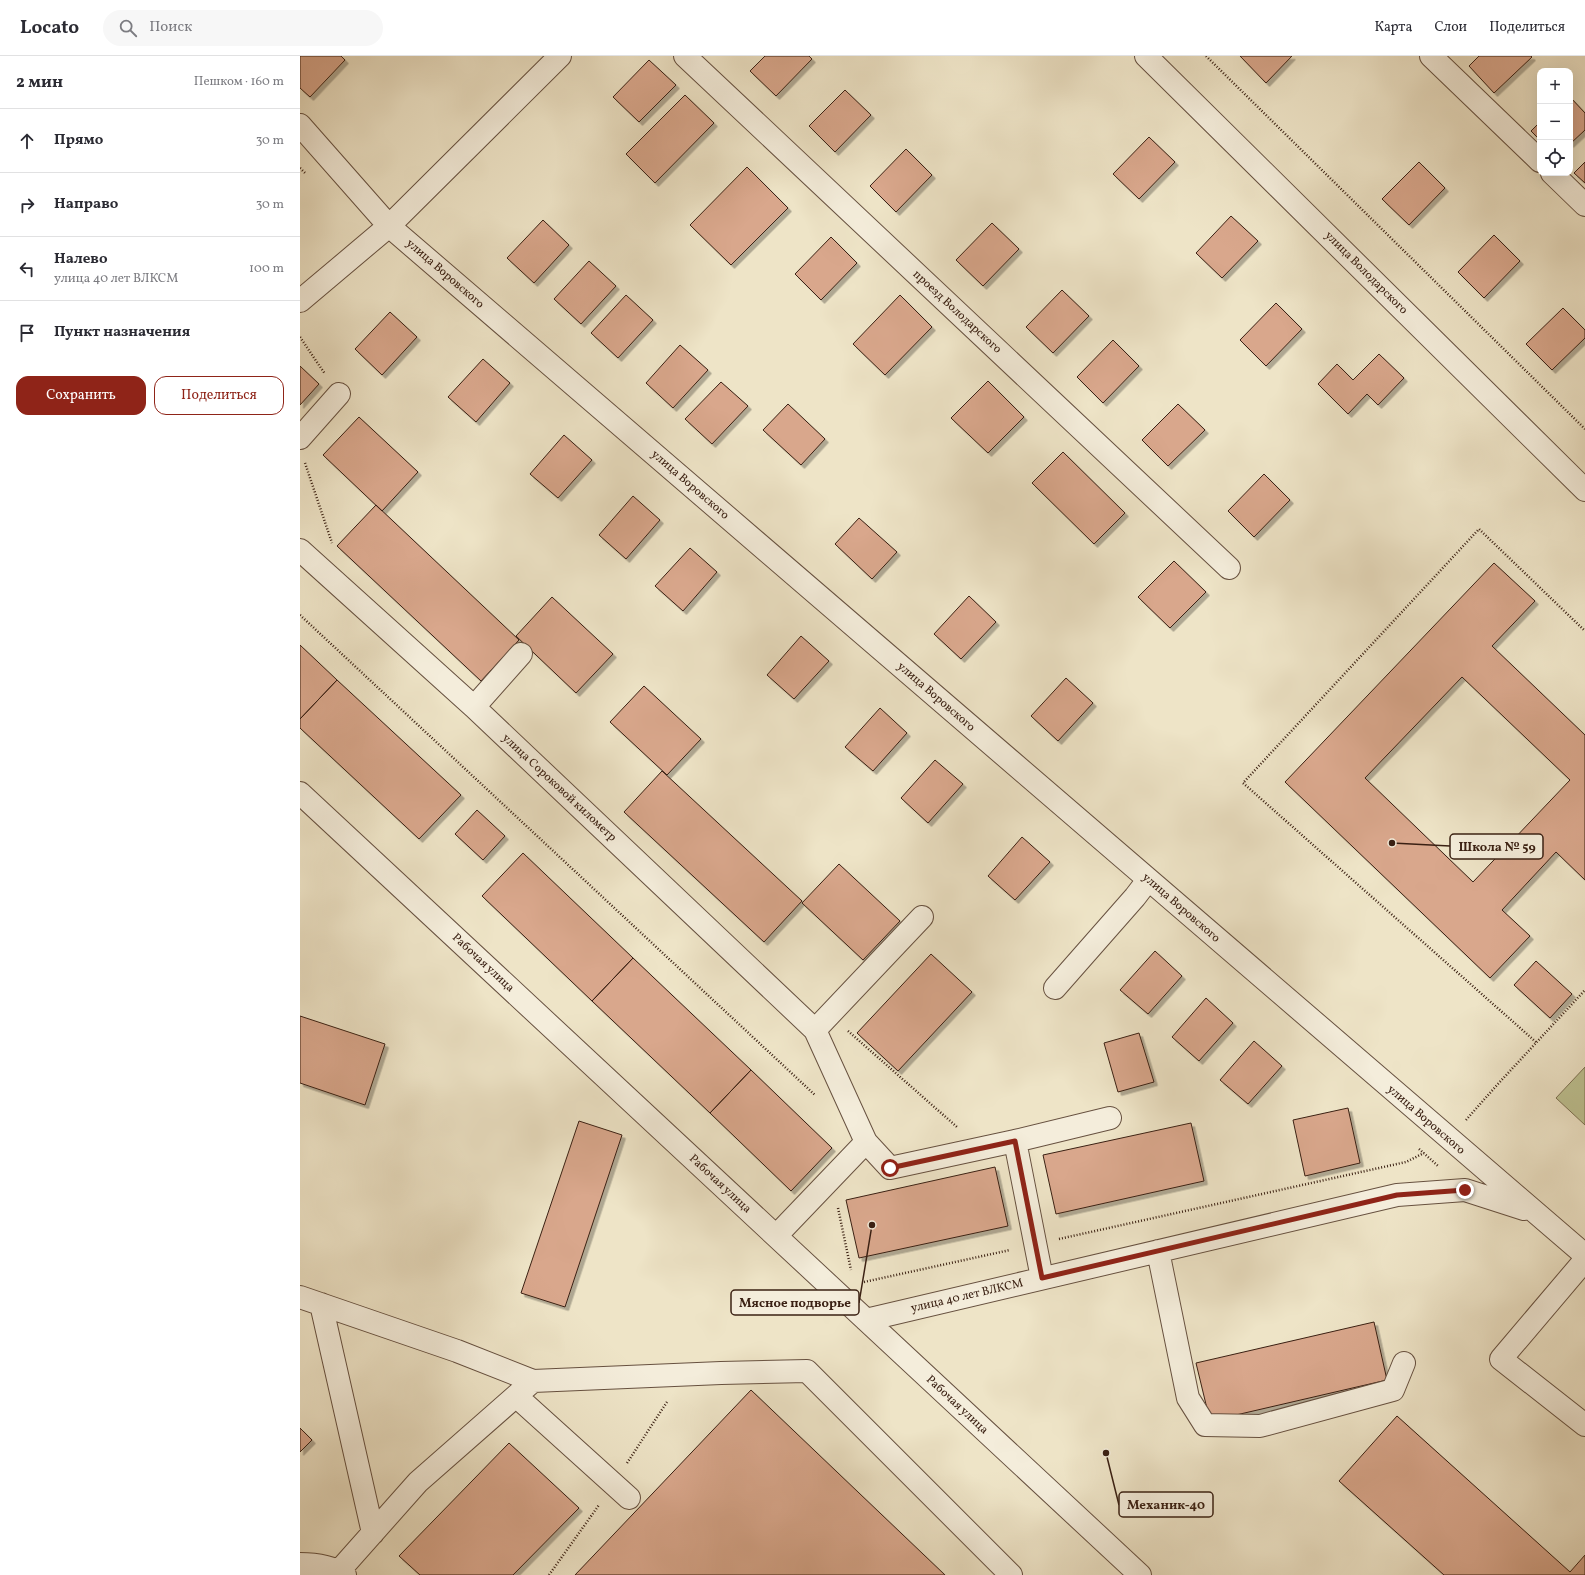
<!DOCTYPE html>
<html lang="ru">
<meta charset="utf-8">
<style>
body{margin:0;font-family:Vollkorn,serif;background:#f7f7f7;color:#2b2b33}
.controls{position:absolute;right:12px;top:12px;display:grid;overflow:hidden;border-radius:8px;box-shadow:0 4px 16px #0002}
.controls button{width:36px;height:36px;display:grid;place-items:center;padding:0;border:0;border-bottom:1px solid #e1e1e2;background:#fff;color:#2b2b33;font:20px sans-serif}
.stop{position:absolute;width:12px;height:12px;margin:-9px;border:3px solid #8f2418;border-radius:50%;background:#fff}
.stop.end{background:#8f2418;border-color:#fff;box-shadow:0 1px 4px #0008}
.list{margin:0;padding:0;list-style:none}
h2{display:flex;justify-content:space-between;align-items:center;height:52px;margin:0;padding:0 16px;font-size:17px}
h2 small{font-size:13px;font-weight:400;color:#7c7c81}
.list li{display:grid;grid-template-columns:26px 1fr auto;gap:12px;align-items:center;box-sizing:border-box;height:64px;padding:0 16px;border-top:1px solid #e1e1e2}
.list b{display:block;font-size:15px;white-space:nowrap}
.list p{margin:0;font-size:13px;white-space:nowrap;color:#7c7c81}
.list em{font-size:13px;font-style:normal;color:#7c7c81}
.actions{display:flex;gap:8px;padding:12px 16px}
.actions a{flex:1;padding:9px 0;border:1px solid #8f2418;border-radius:12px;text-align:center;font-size:14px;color:#8f2418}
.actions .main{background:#8f2418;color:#fff}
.icon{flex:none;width:22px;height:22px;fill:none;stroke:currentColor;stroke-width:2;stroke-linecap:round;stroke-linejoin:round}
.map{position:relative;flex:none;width:1285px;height:1519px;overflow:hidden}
header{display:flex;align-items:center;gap:24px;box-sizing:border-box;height:56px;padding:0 20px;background:#fff;border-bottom:1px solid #e1e1e2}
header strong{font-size:19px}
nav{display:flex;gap:22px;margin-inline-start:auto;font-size:14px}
.search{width:280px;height:36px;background:#f7f7f7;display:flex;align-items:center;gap:10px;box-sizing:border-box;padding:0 14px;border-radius:22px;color:#7c7c81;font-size:15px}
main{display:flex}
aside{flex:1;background:#fff}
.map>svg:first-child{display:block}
</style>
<header>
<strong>Locato</strong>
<div class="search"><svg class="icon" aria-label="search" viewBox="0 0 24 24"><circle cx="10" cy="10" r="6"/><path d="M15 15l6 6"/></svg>Поиск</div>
<nav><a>Карта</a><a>Слои</a><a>Поделиться</a></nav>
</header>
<main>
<aside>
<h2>2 мин<small>Пешком · 160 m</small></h2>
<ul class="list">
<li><svg class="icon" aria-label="ahead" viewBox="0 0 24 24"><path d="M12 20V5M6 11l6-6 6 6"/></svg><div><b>Прямо</b></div><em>30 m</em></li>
<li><svg class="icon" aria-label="right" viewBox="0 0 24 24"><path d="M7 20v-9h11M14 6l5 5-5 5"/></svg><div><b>Направо</b></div><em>30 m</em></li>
<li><svg class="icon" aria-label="left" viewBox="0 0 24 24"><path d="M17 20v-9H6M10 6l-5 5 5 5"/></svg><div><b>Налево</b><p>улица 40 лет ВЛКСМ</p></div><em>100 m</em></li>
<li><svg class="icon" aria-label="arrive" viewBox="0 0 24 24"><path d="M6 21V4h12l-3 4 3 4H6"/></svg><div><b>Пункт назначения</b></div></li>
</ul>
<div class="actions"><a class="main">Сохранить</a><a>Поделиться</a></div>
</aside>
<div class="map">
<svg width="1285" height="1519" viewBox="0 0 1285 1519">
<defs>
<filter id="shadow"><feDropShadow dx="3.5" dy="3.5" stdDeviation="0" flood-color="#0004"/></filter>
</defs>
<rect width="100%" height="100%" fill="#eee4c7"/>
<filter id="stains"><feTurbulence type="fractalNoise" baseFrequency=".005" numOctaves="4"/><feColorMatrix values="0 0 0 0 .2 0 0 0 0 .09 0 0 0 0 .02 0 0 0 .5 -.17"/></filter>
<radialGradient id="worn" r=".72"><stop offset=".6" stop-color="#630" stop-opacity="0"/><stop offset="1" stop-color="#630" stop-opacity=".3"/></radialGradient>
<!-- green -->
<path fill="#bec292" stroke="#7c7152" d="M1285 1011V1069L1256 1042Z"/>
<!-- building -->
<path fill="#d9a78c" stroke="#3a2013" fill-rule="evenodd" filter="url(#shadow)" d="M0 0H41L45 4 10 41 0 32Z
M465 0H509L512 3 476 40 450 15Z
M940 0H992L966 27Z
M1179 0H1231L1232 1 1194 37 1169 10Z
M349 4 376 29 339 66 313 41Z
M545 34 571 59 535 96 509 70Z
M385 39 414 67 355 127 326 98Z
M1270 41 1285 57V74L1270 88Z
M1240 66V84L1231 75Z
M849 81 875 106 839 143 813 118Z
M606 93 632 119 596 156 570 130Z
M1119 106 1145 132 1109 169 1082 143Z
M1285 106V127L1274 117Z
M447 111 488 152 431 209 390 169Z
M931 160 958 185 922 222 896 197Z
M243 164 269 189 234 227 207 202Z
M692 167 719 193 683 230 656 204Z
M1194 179 1220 205 1184 242 1158 216Z
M531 181 557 207 521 244 495 218Z
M289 205 316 230 281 268 254 243Z
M762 234 789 260 753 297 726 271Z
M326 239 353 264 318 302 291 277Z
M600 239 632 271 585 319 553 288Z
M976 247 1002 273 966 310 940 284Z
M1263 252 1285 274V282L1252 314 1226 288Z
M90 256 117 281 82 319 55 293Z
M813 284 839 310 803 347 777 321Z
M380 289 408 314 373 352 346 327Z
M1079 298 1104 322 1078 349 1067 338 1048 358 1018 328 1037 308 1053 324Z
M183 303 210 327 176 366 148 341Z
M0 310 19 328 0 349Z
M688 325 724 361 688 397 651 362Z
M421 326 448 350 412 388 385 363Z
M488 348 525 383 501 409 463 374Z
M878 348 905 374 868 410 842 384Z
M59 361 118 416 82 455 23 399Z
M264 379 292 404 258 442 230 418Z
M763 396 825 457 794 488 732 427Z
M964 418 990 444 954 481 928 455Z
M333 440 360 464 326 503 299 479Z
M76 449 219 584 181 625 37 490Z
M559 462 597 496 572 523 535 488Z
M390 492 417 516 383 555 355 530Z
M874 505 906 536 870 572 838 541Z
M1194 507 1235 545 1192 590 1285 679V824L1256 796 1202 854 1230 880 1190 922 985 726ZM1162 621 1270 724 1173 826 1065 722Z
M669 540 696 566 661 603 634 578Z
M252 541 313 598 276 637 216 580Z
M501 580 529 605 494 643 467 619Z
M0 589 37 624 0 663Z
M766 622 793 647 758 685 731 660Z
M37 624 161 739 119 783 0 672V663Z
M344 630 401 683 367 719 310 666Z
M580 652 607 677 573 715 545 691Z
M635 704 663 728 628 767 601 742Z
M362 715 502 845 464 886 324 756Z
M177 754 205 780 183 804 155 778Z
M722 781 750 806 715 844 688 820Z
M223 797 333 902 292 945 182 840Z
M539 808 600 865 563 904 502 847Z
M855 895 882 920 848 958 820 934Z
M631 898 672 936 598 1015 557 977Z
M333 902 451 1014 410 1057 292 945Z
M1236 905 1272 938 1250 962 1214 929Z
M906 942 933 967 899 1005 872 981Z
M0 960 85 988 65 1049 0 1027Z
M839 977 854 1026 818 1036 804 987Z
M954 985 982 1010 948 1048 920 1024Z
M451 1014 532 1092 491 1135 410 1057Z
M1048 1052 1060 1107 1005 1120 993 1064Z
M279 1065 322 1079 265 1251 221 1237Z
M891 1067 904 1125 756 1158 743 1099Z
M695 1111 708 1170 559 1202 546 1144Z
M1074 1266 1087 1324 910 1365 896 1307Z
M451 1334 645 1519H275Z
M1097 1360 1270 1516 1285 1499V1519H1144L1039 1425Z
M0 1372 12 1384 0 1396Z
M209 1387 279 1452 213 1519H120L99 1500Z"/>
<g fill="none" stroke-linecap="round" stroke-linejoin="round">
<!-- minor casing -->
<g stroke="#675140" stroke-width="24">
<path id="minor" d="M385 0 929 512
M846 0 1285 434
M1131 0 1240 105
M0 69 89 170 1285 1199
M1252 117 1285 149
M0 245 89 170 260 0
M0 382 39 338
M0 494 174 651 515 974 566 1086 590 1112 715 1085 742 1222
M174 651 221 598
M0 737 840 1519
M755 932 835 841 848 824
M515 974 622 861
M715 1085 810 1062
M476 1180 566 1086
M858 1195 888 1342 905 1369 960 1370 1093 1334 1104 1307
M1285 1204 1201 1303 1285 1369
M0 1241 157 1295 233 1325
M21 1248 73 1477
M566 1264 1097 1139 1165 1134 1224 1153
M216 1340 329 1442
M0 1508C16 1508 31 1510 45 1519
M39 1515 118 1426 233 1325 421 1317 507 1315 711 1519"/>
</g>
<!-- path -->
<path stroke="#3a2013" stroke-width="2.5" stroke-dasharray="1 2" stroke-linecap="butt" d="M906 0 1285 373
M0 112 5 117
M0 281 25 318
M5 407 32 487
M0 559 515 1039
M548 975 657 1071
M1236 986 943 727 1179 473 1285 575
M1166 1064 1197 1029 1285 934
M1119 1093 1138 1110
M538 1152 551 1214
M759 1183 1106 1106 1124 1097
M564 1226 710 1194
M327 1407 367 1346
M249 1519 299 1449"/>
<!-- minor -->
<use href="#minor" stroke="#f4eddb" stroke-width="22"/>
</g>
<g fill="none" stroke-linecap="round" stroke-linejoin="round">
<!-- route -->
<path stroke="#8f2418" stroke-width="5" d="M590 1112 715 1085 742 1222 1097 1139 1165 1134"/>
</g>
<g text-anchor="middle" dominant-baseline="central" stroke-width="4" stroke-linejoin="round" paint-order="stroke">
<!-- street labels -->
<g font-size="12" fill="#3a2013" stroke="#f4eddb">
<text transform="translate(1066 217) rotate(45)">улица Володарского</text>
<text transform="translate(145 218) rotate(41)">улица Воровского</text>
<text transform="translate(657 256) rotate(43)">проезд Володарского</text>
<text transform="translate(390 429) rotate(41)">улица Воровского</text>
<text transform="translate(636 641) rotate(41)">улица Воровского</text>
<text transform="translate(259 732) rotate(43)">улица Сороковой километр</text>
<text transform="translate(881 852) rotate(41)">улица Воровского</text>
<text transform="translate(183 907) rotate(43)">Рабочая улица</text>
<text transform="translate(1126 1064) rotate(41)">улица Воровского</text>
<text transform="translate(420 1128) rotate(43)">Рабочая улица</text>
<text transform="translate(667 1240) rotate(-13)">улица 40 лет ВЛКСМ</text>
<text transform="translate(657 1349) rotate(43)">Рабочая улица</text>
</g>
</g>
<!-- callouts -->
<path fill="none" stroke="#3a2013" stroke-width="1.5" d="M1092 787L1150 790M572 1169L559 1247M806 1397L819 1449"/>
<g fill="#3a2013" stroke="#f4eddb" stroke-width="1.5">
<circle cx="1092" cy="787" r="4"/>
<circle cx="572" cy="1169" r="4"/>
<circle cx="806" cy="1397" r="4"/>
</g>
<g fill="#f4eddb" stroke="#3a2013" stroke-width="1.5">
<rect x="1150" y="778" width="93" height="25" rx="4"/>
<rect x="431" y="1234" width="128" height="25" rx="4"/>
<rect x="819" y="1436" width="94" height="25" rx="4"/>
</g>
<g font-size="13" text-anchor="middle" font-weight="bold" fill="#3a2013">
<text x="1197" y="795">Школа № 59</text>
<text x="495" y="1251">Мясное подворье</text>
<text x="866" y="1453">Механик-40</text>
</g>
<rect width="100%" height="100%" filter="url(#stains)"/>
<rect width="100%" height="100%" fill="url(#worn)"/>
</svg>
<div class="controls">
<button>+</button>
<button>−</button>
<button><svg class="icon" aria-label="locate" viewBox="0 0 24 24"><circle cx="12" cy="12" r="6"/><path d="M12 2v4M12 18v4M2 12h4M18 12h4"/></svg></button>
</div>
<div class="stop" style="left:590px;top:1112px"></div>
<div class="stop end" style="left:1165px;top:1134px"></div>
</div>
</main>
